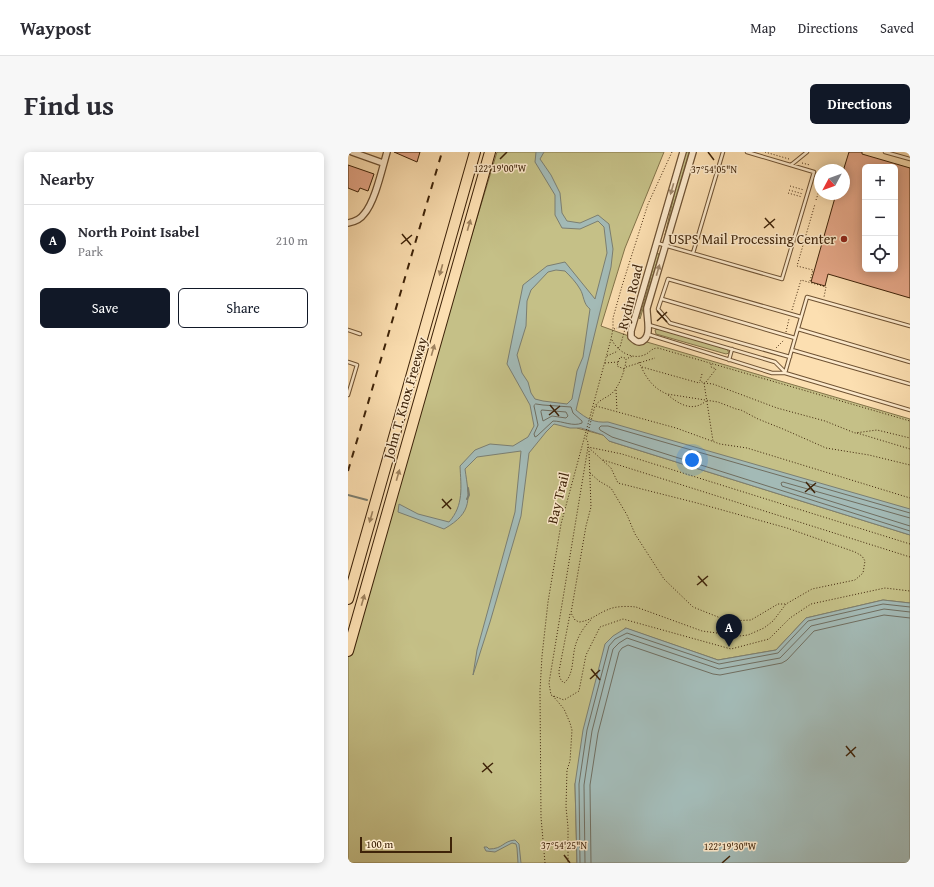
<!DOCTYPE html>
<meta charset="utf-8">
<style>
body{margin:0;font-family:"Gentium Book Plus",serif;background:#f7f7f7;color:#2b2b33}
.controls{position:absolute;right:12px;top:12px;display:grid;overflow:hidden;border-radius:6px;box-shadow:0 2px 10px #0003}
.controls button{width:36px;height:36px;display:grid;place-items:center;padding:0;border:0;border-bottom:1px solid #e1e1e2;background:#fff;color:#2b2b33;font:20px sans-serif}
.compass{position:absolute;left:466px;top:12px;width:36px;height:36px;border-radius:50%;background:#fff;box-shadow:0 2px 10px #0003;rotate:229deg}
.scale{position:absolute;left:12px;bottom:10px;width:92px;box-sizing:border-box;padding-left:4px;border:2px solid #3e2309;border-top:0;font-size:11px;line-height:14px;white-space:nowrap;color:#3e2309;-webkit-text-stroke:3px #fdeacc;paint-order:stroke}
.you{position:absolute;left:344px;top:308px;width:14px;height:14px;margin:-10px;border:3px solid #fff;border-radius:50%;background:#1a73e8;box-shadow:0 0 0 6px #1a73e833}
.badge{display:grid;place-items:center;width:26px;height:26px;border-radius:50%;background:#111827;color:#fff;font-size:13px;font-weight:700}
.pin{position:absolute;translate:-50% -33px;filter:drop-shadow(0 1px 2px #0008)}
.pin::after{content:'';position:absolute;top:21px;width:14px;height:12px;background:inherit;clip-path:polygon(0 0,100% 0,50% 100%)}
.list{margin:0;padding:0;list-style:none}
h2{display:flex;justify-content:space-between;align-items:center;height:52px;margin:0;padding:0 16px;font-size:17px}
h2 small{font-size:13px;font-weight:400;color:#7c7c81}
.list li{display:grid;grid-template-columns:26px 1fr auto;gap:12px;align-items:center;box-sizing:border-box;height:72px;padding:0 16px;border-top:1px solid #e1e1e2}
.list b{display:block;font-size:15px;white-space:nowrap}
.list p{margin:0;font-size:13px;white-space:nowrap;color:#7c7c81}
.list em{font-size:13px;font-style:normal;color:#7c7c81}
.actions{display:flex;gap:8px;padding:12px 16px}
.actions a{flex:1;padding:9px 0;border:1px solid #111827;border-radius:6px;text-align:center;font-size:14px;color:#111827}
.actions .main{background:#111827;color:#fff}
.icon{flex:none;width:22px;height:22px;fill:none;stroke:currentColor;stroke-width:2;stroke-linecap:round;stroke-linejoin:round}
.map{position:relative;flex:none;width:562px;height:711px;overflow:hidden;border-radius:6px}
header{display:flex;align-items:center;gap:24px;box-sizing:border-box;height:56px;padding:0 20px;background:#fff;border-bottom:1px solid #e1e1e2}
header strong{font-size:19px}
nav{display:flex;gap:22px;margin-inline-start:auto;font-size:14px}
.intro{display:flex;align-items:center;justify-content:space-between;box-sizing:border-box;height:96px;padding:0 24px}
h1{margin:0;font-size:28px}
.button{padding:10px 18px;border-radius:6px;background:#111827;color:#fff;font-size:14px;font-weight:700}
main{display:flex;gap:24px;padding:0 24px}
aside{flex:1;background:#fff;border-radius:6px;box-shadow:0 2px 10px #0003}
.map>svg:first-child{display:block}
</style>
<header>
<strong>Waypost</strong>
<nav><a>Map</a><a>Directions</a><a>Saved</a></nav>
</header>
<div class="intro"><h1>Find us</h1><a class="button">Directions</a></div>
<main>
<aside>
<h2>Nearby<small></small></h2>
<ul class="list">
<li><span class="badge">A</span><div><b>North Point Isabel</b><p>Park</p></div><em>210 m</em></li>
</ul>
<div class="actions"><a class="main">Save</a><a>Share</a></div>
</aside>
<div class="map">
<svg width="562" height="711" viewBox="0 0 562 711">
<rect width="100%" height="100%" fill="#fcdfb1"/>
<filter id="stains"><feTurbulence type="fractalNoise" baseFrequency=".005" numOctaves="4"/><feColorMatrix values="0 0 0 0 .2 0 0 0 0 .09 0 0 0 0 .02 0 0 0 .5 -.17"/></filter>
<radialGradient id="worn" r=".72"><stop offset=".6" stop-color="#630" stop-opacity="0"/><stop offset="1" stop-color="#630" stop-opacity=".3"/></radialGradient>
<!-- green -->
<path fill="#c5c087" stroke="#827248" d="M149 0H316L277 96 253 174 292 188 562 267V372L226 269 229 276 255 283 261 289 562 383V451L535 448 458 466 428 498 370 508 277 476 227 632 229 711H0V499L42 353Z
M338 0H341L317 83 329 30Z
M310 101 311 103 292 167 291 166 300 136 308 102Z
M310 177 379 197 381 201 378 202 308 182 307 178Z"/>
<!-- water -->
<path fill="#a3bab6" stroke="#7b7e71" fill-rule="evenodd" d="M188 0H196L192 7 203 23 212 41 214 61 219 69 232 71 250 63 261 72 265 97 263 115 228 258C239 267 246 271 260 270L562 357V383L261 289 255 283 246 280 233 276H222L206 272 198 280 181 301 173 364 142 470 125 523 129 498 167 360 173 299 129 305 117 317C121 346 126 360 96 377L50 360 51 352 70 362 101 370C116 353 113 335 112 314L127 298 142 292 165 294 180 285 186 274 182 253 159 212 175 133 199 114 217 110 247 147 259 101 256 75 250 69 232 77 214 76 207 63V43L187 10ZM208 118 217 119C222 124 228 130 232 137 236 143 235 152 242 157L235 205 229 219 224 247 219 252 195 249 187 247 183 241 180 230 174 221 169 203 178 174 179 149 183 138 200 120Z
M535 448 562 451V711H229L227 632 235 578 257 492 265 484 278 476 370 508 428 498 458 466Z
M167 688 171 692 173 711H170L169 696 168 692 164 691 147 700 138 699 136 695H139L141 697C155 697 155 689 167 688Z"/>
<g fill="none" stroke-linecap="round" stroke-linejoin="round">
<!-- shore -->
<path stroke="#706e60" stroke-width="1" d="M188 252 195 253 223 255 225 261 234 269V271C225 275 215 269 205 269L189 284 187 285 186 282 190 273 186 254Z
M194 258 218 260 220 264 218 266 204 264 195 269 193 260Z
M562 361 260 274H253L251 276 252 278 264 285 562 379
M562 366 435 330 433 331 434 334 562 374
M232 711 231 632 239 578 261 494 267 487 279 481 371 512 430 501 460 469 535 452 562 455
M237 711 236 633 244 579 265 497 271 491 279 486 371 517 432 506 463 474 536 457 562 460
M243 711 242 633 250 581 271 500 274 496 280 493 365 522 372 523 434 511 439 508 466 479 536 463 562 466"/>
<!-- stream -->
<path stroke="#7b7e71" stroke-width="2" d="M0 343 19 348
M119 347 121 343 120 336"/>
</g>
<!-- building -->
<path fill="#e6a889" stroke="#3e2309" fill-rule="evenodd" d="M46 0H72L69 10Z
M501 0H514V2L562 16V146L480 122 477 134 463 130 488 42H496V16ZM517 15H547V117H517Z
M0 13 26 22 20 39 12 36 10 40 0 36Z"/>
<g fill="none" stroke-linecap="round" stroke-linejoin="round">
<!-- lane casing -->
<g stroke="#6e5233" stroke-width="4.5">
<path id="lane" d="M537 0 562 7
M443 13 459 0
M309 91 434 127 466 20 399 0
M345 101 375 0
M314 147 447 186
M301 173 427 210 437 220
M450 177 562 210
M0 178 12 182
M299 182 424 221H437L562 258
M444 198 562 232
M442 205 322 171 310 157 320 127 453 165
M381 208 384 197
M0 210 9 213 0 243
M437 221 459 145 562 174"/>
</g>
<!-- street casing -->
<g stroke="#6e5233" stroke-width="8">
<path id="street" d="M4 0 35 11
M335 0 283 179V185C286 188 288 190 291 190 306 188 298 164 299 156L345 0
M0 71C6 70 12 68 16 62 27 50 34 17 39 0"/>
</g>
<!-- highway casing -->
<g stroke="#3e2309" stroke-width="12">
<path id="highway" d="M0 447 127 0
M0 499 142 0"/>
</g>
<!-- path -->
<path stroke="#3e2309" stroke-width="1" stroke-dasharray="1 2" stroke-linecap="butt" d="M417 0 441 7
M454 11 462 13
M469 27 472 29
M467 32 472 33
M442 34 456 38
M441 38 455 42
M440 41 454 45
M468 48 472 36
M462 129 465 118 449 114 467 52
M444 158 453 128 478 135 476 145
M266 177 278 173
M438 180 441 167
M264 188C269 199 284 208 296 203 302 201 303 196 310 196L562 269
M270 196 272 195 277 177
M428 196 436 188
M259 204 270 199
M291 210C297 224 304 236 319 242L370 250 388 257 393 258 410 267 435 277 478 296 521 303 562 313
M257 211 270 210
M278 215 307 206
M294 215 351 231 352 230
M276 217 269 214 272 205 277 206
M354 222 352 229 356 231 365 289
M358 230 368 217 363 215V212
M356 231 365 232 429 256 477 269 507 281 529 278 562 286
M268 238 269 259
M320 243C332 253 345 260 358 249
M248 254 328 276 372 292 399 296 562 346
M509 281 562 297
M240 296V290L238 287 247 254C251 248 258 246 263 242 271 236 278 216 278 207L285 204
M241 299 243 355 238 374 223 461 227 468 231 470C242 469 249 462 259 458 267 454 279 454 288 455L354 479 391 484 400 483 416 476 425 469 438 452 464 437 507 428 515 421 517 409 514 404 507 400 439 376 349 351 270 331 263 316 241 296
M255 308 562 405
M242 321 251 329 263 336 279 363 287 382 316 427 345 455 380 469 403 468 430 452H437
M562 392 274 302 240 295 201 531 203 543 216 548 231 539 238 503 252 475 275 467 383 497 421 487 442 466 463 452 537 436 562 439
M222 462 211 519C211 524 212 528 216 531 226 523 224 506 227 495 229 486 236 474 243 468
M205 544 216 557 222 571 224 578 222 609 219 618 218 655 220 675V711
M197 711 193 665 192 538 194 504 200 450 213 372 263 187 265 177V166L274 134 300 52 324 0"/>
<!-- lane -->
<use href="#lane" stroke="#fdeacc" stroke-width="2.5"/>
<!-- street -->
<use href="#street" stroke="#fdeacc" stroke-width="5.5"/>
<!-- highway -->
<use href="#highway" stroke="#fcdfb1" stroke-width="10"/>
<!-- rail -->
<path stroke="#3e2309" stroke-width="2" stroke-dasharray="7 7" stroke-linecap="butt" d="M0 319 94 0"/>
</g>
<!-- one-way arrows -->
<defs><path id="oneway-solid" d="M-6-.8H1V-3.2L6.5 0L1 3.2V.8H-6Z"/></defs>
<g fill="#9e866a">
<use href="#oneway-solid" transform="translate(324 37) rotate(106)"/>
<use href="#oneway-solid" transform="translate(310 118) rotate(-74)"/>
</g>
<g fill="#9d815d">
<use href="#oneway-solid" transform="translate(121 73) rotate(-74)"/>
<use href="#oneway-solid" transform="translate(93 118) rotate(106)"/>
<use href="#oneway-solid" transform="translate(85 198) rotate(-74)"/>
<use href="#oneway-solid" transform="translate(50 323) rotate(-74)"/>
<use href="#oneway-solid" transform="translate(23 365) rotate(106)"/>
<use href="#oneway-solid" transform="translate(15 448) rotate(-74)"/>
</g>
<!-- ticks -->
<path fill="none" stroke="#3e2309" stroke-width="1.5" d="M360 0 366 8M152 7 159 0M417 66 426 76M416 76 427 67M54 82 63 93M53 92 64 83M309 159 319 170M309 169 319 160M202 253 211 264M201 263 212 254M458 330 467 341M457 340 468 331M94 347 103 357M94 356 104 347M350 424 359 434M349 433 360 424M243 517 252 528M242 527 252 518M498 594 507 605M498 604 508 595M135 611 144 621M134 620 145 611M216 703 222 711M374 711 382 704"/>
<!-- markers -->
<circle fill="#8f2418" stroke="#fdeacc" stroke-width="1.5" cx="496" cy="87" r="4"/>
<g text-anchor="middle" dominant-baseline="central" stroke-width="3" stroke-linejoin="round" paint-order="stroke">
<!-- poi labels -->
<g font-size="14" fill="#3e2309" stroke="#fdeacc" text-anchor="end">
<text x="488" y="87">USPS Mail Processing Center</text>
</g>
<!-- street labels -->
<g font-size="14" fill="#3e2309" stroke="#fdeacc">
<text transform="translate(282 145) rotate(-76)">Rydin Road</text>
<text transform="translate(57 246) rotate(-74)">John T. Knox Freeway</text>
<text transform="translate(210 346) rotate(-76)">Bay Trail</text>
</g>
</g>
<g font-size="10" text-anchor="middle" fill="#3e2309" stroke="#fdeacc" stroke-width="3" stroke-linejoin="round" paint-order="stroke">
<text x="152" y="20">122°19'00"W</text>
<text x="366" y="21">37°54'05"N</text>
<text x="216" y="697">37°54'25"N</text>
<text x="382" y="698">122°19'30"W</text>
</g>
<rect width="100%" height="100%" filter="url(#stains)"/>
<rect width="100%" height="100%" fill="url(#worn)"/>
</svg>
<div class="controls">
<button>+</button>
<button>−</button>
<button><svg class="icon" aria-label="locate" viewBox="0 0 24 24"><circle cx="12" cy="12" r="6"/><path d="M12 2v4M12 18v4M2 12h4M18 12h4"/></svg></button>
</div>
<svg class="compass" viewBox="-18 -18 36 36"><path d="M0-13l5 13h-10z" fill="#e53935"/><path d="M0 13l5-13h-10z" fill="#7c7c81"/></svg>
<div class="scale">100 m</div>
<div class="you"></div>
<div class="pin badge" style="left:381px;top:495px">A</div>
</div>
</main>
